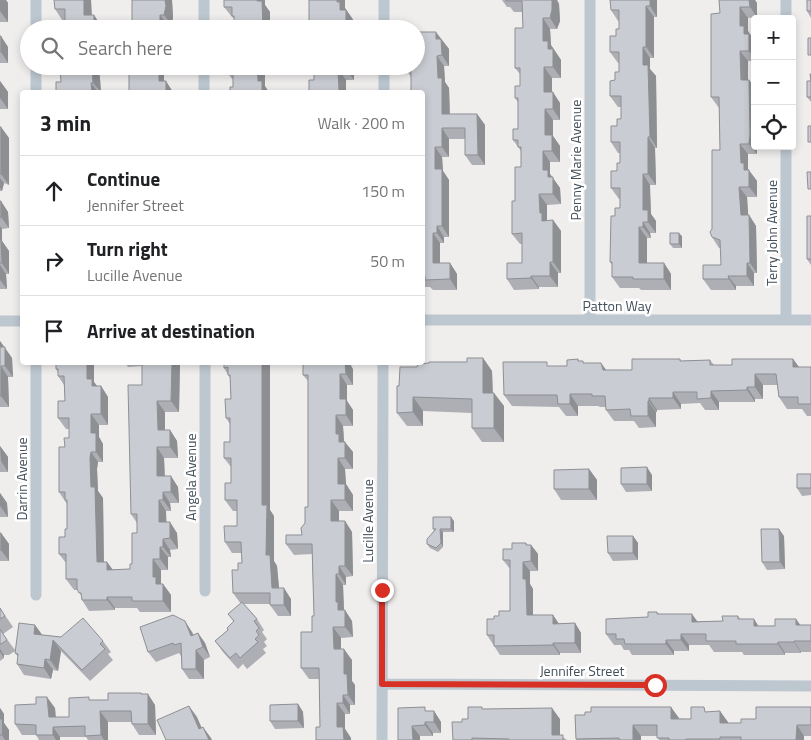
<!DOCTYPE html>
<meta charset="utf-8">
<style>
body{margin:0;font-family:"Titillium Web",sans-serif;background:#f6f6f6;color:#202124}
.controls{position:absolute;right:15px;top:15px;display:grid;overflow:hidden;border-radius:5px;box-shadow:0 2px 8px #0003}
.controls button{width:45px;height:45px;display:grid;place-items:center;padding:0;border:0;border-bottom:1px solid #e0e0e0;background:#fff;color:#202124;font:25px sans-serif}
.stop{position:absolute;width:15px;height:15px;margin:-11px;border:4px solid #d93025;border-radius:50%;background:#fff}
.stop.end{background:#d93025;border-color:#fff;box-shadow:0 1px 5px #0008}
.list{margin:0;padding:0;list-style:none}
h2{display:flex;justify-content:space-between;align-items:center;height:65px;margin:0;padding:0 20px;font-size:21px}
h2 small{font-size:16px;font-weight:400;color:#757577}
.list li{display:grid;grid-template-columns:32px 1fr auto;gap:15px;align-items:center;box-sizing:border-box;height:70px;padding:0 20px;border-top:1px solid #e0e0e0}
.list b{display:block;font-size:19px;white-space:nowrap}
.list p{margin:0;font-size:16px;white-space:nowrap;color:#757577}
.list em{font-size:16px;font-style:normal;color:#757577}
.icon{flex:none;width:28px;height:28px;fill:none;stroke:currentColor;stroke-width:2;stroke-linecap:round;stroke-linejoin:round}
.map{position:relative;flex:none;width:811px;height:740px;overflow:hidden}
.search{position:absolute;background:#fff;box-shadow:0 2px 8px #0003;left:20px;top:20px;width:405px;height:55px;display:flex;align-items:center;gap:12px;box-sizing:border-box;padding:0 18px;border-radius:28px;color:#757577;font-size:19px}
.panel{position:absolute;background:#fff;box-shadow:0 2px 8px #0003;left:20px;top:90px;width:405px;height:275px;border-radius:5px}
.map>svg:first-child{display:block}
</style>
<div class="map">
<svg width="811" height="740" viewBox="0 0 811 740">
<rect width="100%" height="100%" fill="#f0eded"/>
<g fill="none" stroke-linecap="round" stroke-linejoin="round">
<!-- minor -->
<path stroke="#bdc7d0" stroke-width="11" d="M36 0V29
M204 0V29
M590 0V320
M786 0V19
M384 29V0
M36 66V92
M204 66V92
M384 92V66
M786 146V320
M422 320H811
M0 321H22
M36 362V595
M205 362V591
M382 684 811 686
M382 740 383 362"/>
</g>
<!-- wall -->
<path fill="#adafb5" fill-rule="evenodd" d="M0 0H6L8 3V22H0V36L8 47V63H0Z
M54 0H91L92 15H94L101 26V29L65 20H62L55 9Z
M132 0H172L173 17 172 25H168V29L132 21Z
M265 0V5L270 12 234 18 232 17 224 7Z
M345 0V8L354 21V29H309Z
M502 0H557L559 4 560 21 557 29H550L551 45 561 60V78H552V92L560 103V120H553V136L560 146V162H550V174L560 188 561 204 547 205V221L553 220 561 231V273H558V287H539V289L514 290 507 279 522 263V244H520L512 234 515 201 521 167V151L513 140 518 129V102L515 98 520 86V74L515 68 523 28 522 12H514L510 7H507Z
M657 0V17H654V58H650V69L656 76 657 148H655L656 185H650V194L651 214 656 221V233H650L651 238H647V263H664L671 274V290H641L639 288H620L612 277V265L610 262 615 216 620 208V199H619L611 188 620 163V153H618L611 142 617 126 621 119V107H618L610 96 615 80 619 72V63H618L610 52 616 36 619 29V21H618L611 10Z
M719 0H755L757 3V17L748 18V31L755 42V61H748V80H749L755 88V146L757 154H748V169L757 181V197H747L748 215H749L756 226 757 273H754V286H736V290H711L703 279 721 265V248H719L712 237 720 150 719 108 711 97 720 13Z
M811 0V18L807 11Z
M441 39 449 49V66H444L445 82 449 88 450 114H477L485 125V165H472L465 155V139H449V157H442L443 171 449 180V237H444V243H440V263H450L457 274V290H433L430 287H422V92H411V77L405 68Z
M99 66 101 92H56L61 82Z
M224 66H270V69H265L233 87V79H232L224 68Z
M314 66H354V80H314Z
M811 74V102L807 97 811 81Z
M0 81 8 92V109H0Z
M0 126 9 138V185L4 183 2 191H0Z
M0 201 8 212 9 228 2 229V241L9 251V274H6L7 289H0Z
M811 216V265L807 259Z
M682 236V248H673L670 244Z
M0 341 12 358 13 377H8L9 407H0V412Z
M483 358 492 371 493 393 504 406V442H482L472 428V413L423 411V426H407L397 413 399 386 417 367 467 362Z
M578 359 579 361 606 370H632L680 359 681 361 710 360 714 365H732L793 359 799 367H811V416H807L802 409H787L779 397 777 385H763V399H755V402H719V410H705L700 403 681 404V409L657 410V412H656V427L639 428 634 421H614L606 410V407H600L598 406H578V416H566L559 407 512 406 504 395 550 366H567Z
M56 362H180L179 412H165V430H170L177 441 178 458H164L165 476 178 487 179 503H170L171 511H166V522L177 533 178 549 170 550 171 557H168V570H161V584H163L171 595V612H140L137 608H115V610L89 611 82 600V597L78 590H74L66 579V563L59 554 67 529V504L59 492 65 447 69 438V429H66L58 418 65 401 64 385 58 376V372L56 369ZM94 364H126L128 367 142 366V385L131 514 137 523V533L132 564 130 569 113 570 107 562H104L103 498 98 491 97 469 98 462H103V444L99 437V425H108V397L101 386H97L94 382Z
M224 362H284V365H270V510L274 516V561L277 566 279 588 291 599V616H278L270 605V604H244L257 619 264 630 262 632 267 639 264 642 267 646 263 649 266 653 247 669 243 664 238 669 223 652 215 641 228 630 234 622 228 614 241 604 233 593 238 570 242 563 241 553H232L225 542 237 526V511H233L225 500 231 483V467L224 458 230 442V424L226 418 231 399 230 378 224 368Z
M353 369V385H347V401L353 410V426H343L344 441 353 452V469H345L346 484 353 495V511H339V521H345L352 532 353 576 346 577V585H343L344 610 352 621 353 637 341 638V649L352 660V681L355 685V705H350V714H345V729L351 738 320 727 319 679H309L301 668 312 632 314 616 312 554 294 555 286 544 302 535 305 523 308 507V381L303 375Z
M0 446 8 457V472H0Z
M589 469 597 480V500H561L554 489Z
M811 474V495L802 496 797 488Z
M652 475V491L626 492 621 484Z
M0 493 7 503 8 517H0Z
M454 521V532H443V547L438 552 430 548 427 544 434 530 433 529Z
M0 533H1L9 544V561H0Z
M633 536 638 543V560L613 561 608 553Z
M784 536 785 569 767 570 762 562Z
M528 545H531L538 554V571H530V584L533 589V615H553L559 624 575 623 581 633V653H560V655H500L487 635 494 619 510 611V569L503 560 512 549Z
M0 608 13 627 3 634 15 650 35 625 42 635 61 637 103 641 111 652 108 654 113 660 90 681 61 651 58 671 53 670 51 679 24 675 17 664 18 657 15 653V651L9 655H4V658L0 661Z
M657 612 659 614 697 621H723L738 616 740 619H754L758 626 811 625V652H801V653H785V655H744L742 652H714L709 645H689V651H674V655H632L629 650H624L621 645H614L606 634 648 617Z
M192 632 193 635 198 633 205 643 210 657 204 660V679H189L182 669 181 655V656L179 653 156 662 148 652Z
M142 694 155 705 156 735H139L132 724V722H108V740H88L86 737H60V740H39L36 735H22L15 724 36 704 55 708 56 717H69L91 700H108Z
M298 704 303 712 304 728 275 729 270 721Z
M811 707V736H804V740H659L657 736H641V740H576V739L575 715 691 719 708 712 728 722V723H741Z
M0 708 4 714V723L9 730V740H0Z
M483 709 560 719V735L567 740H453L462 722Z
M428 711H434L441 722V733H433V736H420V740H398Z"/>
<!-- shaded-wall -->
<path fill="#8d8f93" d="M0 0H6L8 3V22L0 11Z
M84 0H91L92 26 84 15Z
M165 0H172L173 17 172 25 164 15Z
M257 0H265V5L270 12V29H263Z
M337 0H345V8L354 21V29H348L346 26Z
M552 0H557L559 4 560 21 557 29 550 18Z
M650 0H657V17L650 6Z
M749 0H755L757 3V17L750 7Z
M646 6 654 17V58L646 47Z
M740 7 748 18V31L755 42V59L749 51 744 34 740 26Z
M94 15 101 26V29H95L94 24Z
M160 15 168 25V29H160Z
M543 18 550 29 551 45 561 60V78L553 67 543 41Z
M436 32 449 49V66L442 55 436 39Z
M1 36 8 47V63L1 52Z
M643 47 650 58V69L656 76 657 148 650 137 643 65Z
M740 51 748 61V91L741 80Z
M437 56 444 66 445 82 449 88 450 125 442 114 438 78Z
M92 66H99L101 92 93 83Z
M157 66H164V82L166 81 173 92H166L159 81 157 74Z
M257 66H263L265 69V86L269 92H262L258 81Z
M346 66H354V80L346 69Z
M544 67 552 78V103L544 92Z
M338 69 346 80V92H339Z
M749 80 755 88V146H757V154L749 144Z
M0 81 8 92V109L0 98Z
M91 83 98 92H92Z
M553 92 560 103V120L553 109Z
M545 109 553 120V136L560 146V162L552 151 545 135Z
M477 114 485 125V165L478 155Z
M1 127 9 138V185L1 174Z
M442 128 449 139V157L442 147Z
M648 137 655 148 656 185 648 174Z
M740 144 748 154V169L757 181V197L749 187 744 170 741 163Z
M435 147 442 157 443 171 449 180V237L442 226 435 169Z
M543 151 550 162V174L560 188 561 204 553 194 543 170Z
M643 174 650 185 651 214 656 221V233L648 222 643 210Z
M0 178 4 183 2 191 0 188Z
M739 187 747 197 749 226 741 215Z
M539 194 547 205V221H542L540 213Z
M1 201 8 212 9 228 1 217Z
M749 215 756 226 757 273 750 263Z
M553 220 561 231V273L553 262Z
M643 222 650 233 651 238 643 227Z
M0 226 2 229V241L9 251V274L2 263 0 249Z
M437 226 444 237V243L437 233Z
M639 227 647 238V274L639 263Z
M433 233 440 243V274L433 263Z
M679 233 682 236V248L679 244Z
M550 262 558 273V287L550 276Z
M450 263 457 274V290L450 279Z
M664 263 671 274V290L664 279Z
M747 263 754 273V286L747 276Z
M0 265 6 274 7 289 0 280Z
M531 276 539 287V289L531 278Z
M728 276 736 286V290L729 279Z
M0 341 12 358 13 377 5 366 0 349Z
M483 358 492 371 493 407 483 393Z
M793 359 801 370 793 367Z
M87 362H93L94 364V382L100 390V397L87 379Z
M172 362H180L179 412 171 401Z
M262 362H268L270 365V510L274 516V561L277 566 280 599 272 588 266 555 262 505Z
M345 362H349L353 369V385L346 374Z
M601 363 610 375 603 370Z
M1 366 8 377 9 407 1 396Z
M340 374 347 385V401L353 410V426L346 415 340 399Z
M755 374 763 385V399L755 387Z
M101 386 108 397V425L101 414Z
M747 387 755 399V402L747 390Z
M711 391 719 402V410L711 398Z
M673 392 681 404V409L673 398Z
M494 393 504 406V442L494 428Z
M570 394 578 406V416L570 404Z
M413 397 423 411V426L413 412Z
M649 398 657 410V412L649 401Z
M157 401 165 412V441L158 430Z
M648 401 656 412V427L648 416Z
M91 414 99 425V437L103 444V462L96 452 91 433Z
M336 415 343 426 344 441 353 452V469L345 458 336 434Z
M170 430 177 441 178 458 170 447Z
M0 446 8 457V472L1 461Z
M157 447 164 458 165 487 157 476Z
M91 452 98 462 97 469 98 491 103 498 104 573 97 562 91 487 90 458Z
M338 458 345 469 346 484 353 495V511L345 500 338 484Z
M647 467 652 475V491L647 484Z
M589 469 597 480V500L589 489Z
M171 476 178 487 179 503 171 492Z
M163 492 170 503 171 511 163 500Z
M0 493 7 503 8 517 0 506Z
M159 500 166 511 167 533 159 522Z
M331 500 339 511V532L331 521Z
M451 517 454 521V532L451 529Z
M345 521 352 532 353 576 345 566Z
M170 522 177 533 178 549 170 538Z
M440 529 443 532V547L441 543Z
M779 529 784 536 785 569 780 562Z
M1 533 9 544V561L1 550Z
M633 536 638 543V560L633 553Z
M163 539 170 550 171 557 163 547Z
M526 543 531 550V545L538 554V571L531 561Z
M160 547 168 557V570L160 559Z
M153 559 161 570V584L163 587V584L171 595V612L163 601 153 577Z
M107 562 115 573 107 570Z
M523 562 530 571V584L533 589V624L527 615 523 579Z
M339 566 346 577V585L339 574Z
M336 574 343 585 344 611 345 610 352 621 353 637 345 627 338 610 336 602Z
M284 588 291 599V616L284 605Z
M107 597 115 608V610L107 600Z
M692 614 700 625 692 622Z
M553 615 559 624H553Z
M754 619 761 630 754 626Z
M796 619 804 630 796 625Z
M185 621 192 632 198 646 191 636Z
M575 623 581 633V653L575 643Z
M35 625 43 636 34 634Z
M333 627 341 638V660L334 649Z
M198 633 205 643 210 657 203 647Z
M681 634 689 645V651L681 640Z
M53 640 61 651 58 671 50 660Z
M666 640 674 651V655L666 644Z
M794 641 801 652V653L794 642Z
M778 642 785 653V655L778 644Z
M553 643 560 653V655L553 645Z
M0 649 4 655V658L0 652Z
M344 649 352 660V681L355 685V705L348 695 344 674Z
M196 650 204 660V679L196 669Z
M45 659 53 670 51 679 44 668Z
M141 693 148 702V694L155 705 156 735 148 724Z
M343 695 350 705V714L343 703Z
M47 697 55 708 56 727 49 717Z
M337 703 345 714V729L351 738V740H344L337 727Z
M298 704 303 712 304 728 298 721Z
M189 706 197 717 207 740 199 729Z
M671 707 679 718V730L671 719Z
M0 708 4 714V723L9 730V740H5L2 735 0 724Z
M552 708 560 719V740L552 735Z
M100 711 108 722V740H104L101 735Z
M434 711 441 722V733L434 722Z
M720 711 728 722V734L720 723Z
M425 722 433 733V736L425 725Z
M633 725 641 736V740H633Z
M797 725 804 736V740H796Z
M412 726 420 736V740H413Z
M53 727 60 737V740H56L53 735Z
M203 727 211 738 212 740H209Z"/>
<!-- building -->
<path fill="#c9ccd2" stroke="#8d8f93" d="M54 0H84V15H94V24H95V29H65V9H55Z
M132 0H165L166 6 164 15H160V29H129L128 21H132Z
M224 0H257V1H262L263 29H234V16H232V7H224Z
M309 0H337V2H340V10H346V26H337V29H309Z
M506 0H552V10L550 18H543V41H548V49H553V67H544V92H553V109H545V135H552V151H543V170H548V177H553V194H539L540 213H542V221L553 220V262H550V276H531V278L507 279V263H522V233L512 234V201H515V167H521V147H518V140H513V129H518V98H515V86H520V68H515V28H523L522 1H506Z
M610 0H650V6H646V47H643V65H648L650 137H648V174H643V210H648V222H643V227H639V263H664V279H633V277H612V262H610L611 216H615V208H620V188H611V171H617V163H620V142H611V126H617V119H621V96H610V81L615 80V72H619V52H610V36H616V29H619V10H611Z
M719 0H749L750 7H740V26H744V34H749V51H740L741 80H749L750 135 749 144H740L741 163H744V170H749V187H739L741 215H749L750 263H747V276H728L729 279H703V265H721L720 240 712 237 710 232 712 229V150H720L719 97H711V14L720 13Z
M807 0H811V11H807Z
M416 32H436V39H441L442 55 437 56 438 78H442V114H477L478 155H465V128H442V147H435V169H442V226H437V233H433V263H450V279L425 280V276H422V92H404H411V68H405V66H416Z
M0 36H1V52H0Z
M808 38H811V55H808Z
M60 66H92L93 83H91L92 92H56V82H61Z
M133 66H157V74H159V81H166V92H129V68H133Z
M224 66H257L258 81H262V92H230V87H233V68H224Z
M314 66H346V69H338L339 92H309V80H314Z
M810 74H811V97H807V81H811Z
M808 126H811V142H808Z
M0 127H1V174H0Z
M807 172H811V189H808Z
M0 201H1V217L0 218Z
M807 216H811V259H807Z
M670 233H679V244H670Z
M0 240H1L2 263H0Z
M0 347H5V366H1V396H0Z
M467 358H483V393H494V428H472V399L413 397V412L397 413V386H399L400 367H417L418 364 429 363V362H467Z
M578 359V361H583V363H601L603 370H632V359H680V361L710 360V365H732V359H793V367H811V404H798V397H779L776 374H755V387H747V390L711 391V398L697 399V392H673V398H649V401H648V416H631L630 409 606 410 605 396H592V394H570V404H558L557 395H504L503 362H547V366H567V360Z
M56 362H87V379H92V386H101V414H91V433H96V452H91L90 458 91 487H95L97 562H107V570L130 569V564H132V533H137V514H131L128 385H142V362H172L171 401H157L158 430H170V447H157V476H171V492H163V500H159V522H170V538L163 539V547H160V559H153V577H156V584H163V601H132V597H107V600H82L81 593H79L77 589V579H66V554H59V537H65V529H67V500H65V492H59V447H65L64 438H69V418H58V401H65L64 376H58V369H56Z
M224 362H262V505H267L266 555H270L272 588H284V605H270V593H233L232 570H238V563H242L241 542H225L224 526H237V500H225V483H231V458H224V442H230V418H226L225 399H231L230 375H228V367L224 368Z
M303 362H345L346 374H340V399H346V415H336V434H339V442H345V458H338V484H345V500H331V521H345V566H339V574H336V602H338V610H345V627H333L334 649H344V674H347L348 695H343V703H337V727H343L344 740H316V727H320L319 668H301V632H312V616H314L312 544H286V535H302L301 528 305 523V507H308V375H303Z
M647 467V484H621V468Z
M589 469V489H554V470Z
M797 474H811V488H797Z
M433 517H451V529H440L441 543 436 548 427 544V539L436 529H433Z
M761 529H779L780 562H762Z
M0 533H1V550H0Z
M607 536H633V553H608Z
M512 543H526V545H531V561L523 562V579H526L527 615H553V624L575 623V643H553V645L494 646V635H487V619H494V616H499V611H510V560H503V549H512Z
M242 602 257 619 254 621 259 628 256 631 259 635 255 639 258 642 240 658 236 653 230 658 215 641 228 630 227 628 234 621 228 614Z
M0 608 5 616 0 619Z
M648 612H657V614H692V622L723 621 722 616H738V619H754V626H775V619H796V625H811V641H794V642H778V644H736V641H706V634H681V640H666V644H625L624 639H616V634H606V619L648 617Z
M173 615 185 621 191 636 198 633 203 647 196 650V669H182L181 643 174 645 173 643 148 652 140 627Z
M83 618 103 641 100 644 105 649 82 670 53 640 50 660 45 659 44 668 17 664 18 654 15 653 19 623 35 625 34 634 61 637Z
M0 629 7 640 1 644H0Z
M108 693H141V694H148V724H132L131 711H100L101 735 85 736V726L53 727V735H36V725L15 724V705L36 704V697H47L49 717H69V698L89 697V700H108Z
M298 704V721H270V705Z
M189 706 199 729 203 727 209 740H166L157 720Z
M425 707V711H434V722H425V725L412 726 413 740H398V708Z
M468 707H482V709L552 708V735H563V740H509V739L472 738V740H453L452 722H462V719H468Z
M591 707H671V719H691V707H704L705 712 720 711V723H741V719H756V707H811V725H797L796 740H741V737H720V739H686V740H669V738H657V725H633V740H620L619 738 576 739 575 715H585V712H591Z
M0 719H2V735H0Z"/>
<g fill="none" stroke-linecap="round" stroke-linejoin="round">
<!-- route -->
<path stroke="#d93025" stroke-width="6" d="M382 590V684L655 685"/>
</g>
<g text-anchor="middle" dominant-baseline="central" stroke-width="5" stroke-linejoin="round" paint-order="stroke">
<!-- street labels -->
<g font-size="14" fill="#44505b" stroke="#fff">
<text transform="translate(575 160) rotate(-90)">Penny Marie Avenue</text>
<text transform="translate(771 233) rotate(-90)">Terry John Avenue</text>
<text x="617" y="305">Patton Way</text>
<text transform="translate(190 477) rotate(-90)">Angela Avenue</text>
<text transform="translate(21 479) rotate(-90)">Darrin Avenue</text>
<text transform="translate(367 521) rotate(-90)">Lucille Avenue</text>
<text x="582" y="670">Jennifer Street</text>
</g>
</g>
</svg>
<div class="controls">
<button>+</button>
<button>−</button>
<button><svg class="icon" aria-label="locate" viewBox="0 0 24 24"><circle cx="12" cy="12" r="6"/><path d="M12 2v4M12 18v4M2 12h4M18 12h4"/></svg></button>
</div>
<div class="stop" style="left:655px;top:685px"></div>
<div class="stop end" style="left:382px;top:590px"></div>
<div class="search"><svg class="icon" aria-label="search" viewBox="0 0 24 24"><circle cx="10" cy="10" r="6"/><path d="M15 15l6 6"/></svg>Search here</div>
<section class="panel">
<h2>3 min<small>Walk · 200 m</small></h2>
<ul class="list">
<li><svg class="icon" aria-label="ahead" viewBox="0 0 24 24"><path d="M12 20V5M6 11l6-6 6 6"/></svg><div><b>Continue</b><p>Jennifer Street</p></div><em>150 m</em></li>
<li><svg class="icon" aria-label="right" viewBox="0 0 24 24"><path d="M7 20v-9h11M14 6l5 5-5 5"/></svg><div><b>Turn right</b><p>Lucille Avenue</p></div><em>50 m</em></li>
<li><svg class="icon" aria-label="arrive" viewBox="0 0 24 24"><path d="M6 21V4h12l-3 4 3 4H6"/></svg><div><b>Arrive at destination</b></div></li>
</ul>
</section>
</div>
